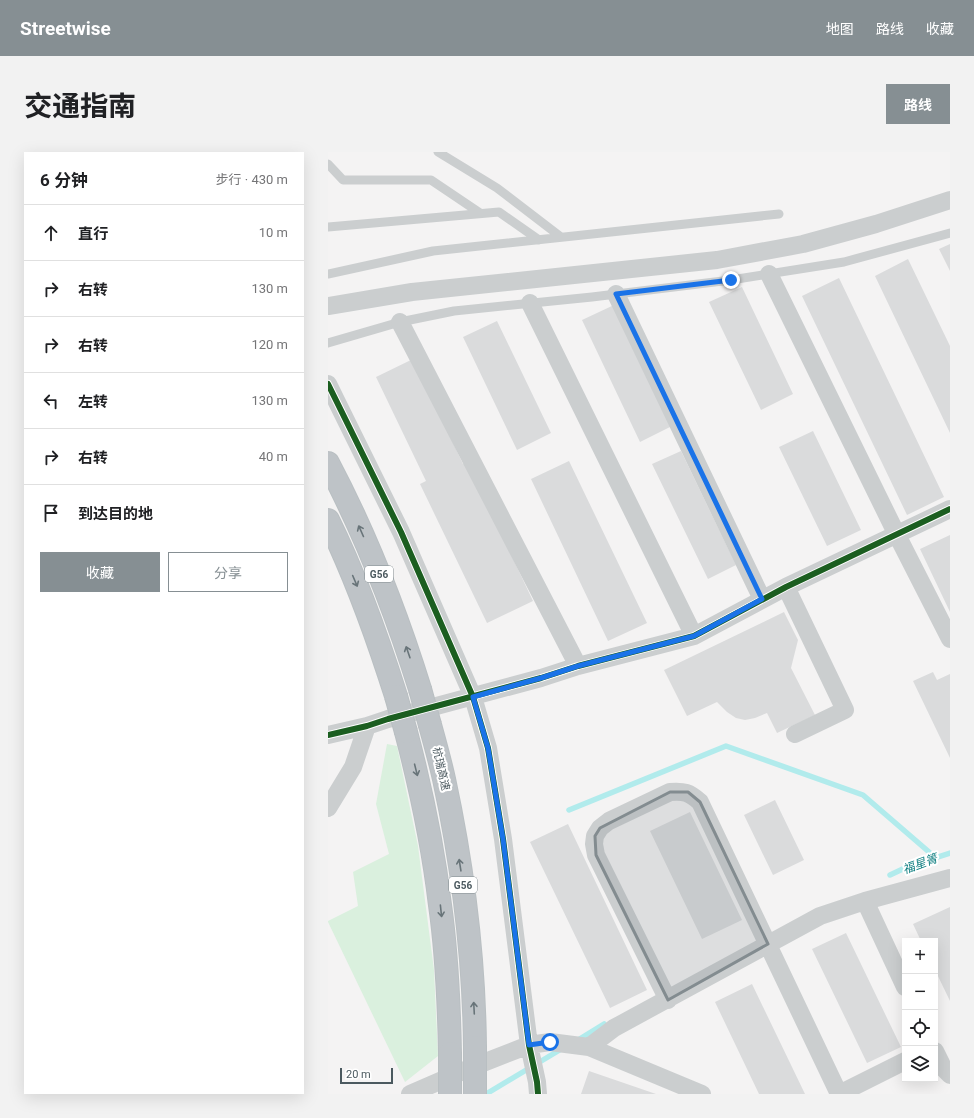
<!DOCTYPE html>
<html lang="zh">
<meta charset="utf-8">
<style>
body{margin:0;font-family:Roboto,"Noto Sans SC",sans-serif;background:#f2f2f2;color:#202124}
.controls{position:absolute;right:12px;bottom:12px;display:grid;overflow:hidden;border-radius:0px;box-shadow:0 4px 16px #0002}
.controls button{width:36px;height:36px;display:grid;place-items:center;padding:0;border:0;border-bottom:1px solid #e0e0e0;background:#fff;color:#202124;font:20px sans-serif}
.scale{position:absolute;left:12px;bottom:10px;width:53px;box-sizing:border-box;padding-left:4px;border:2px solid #4b595f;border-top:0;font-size:11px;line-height:14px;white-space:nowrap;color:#4b595f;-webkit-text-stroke:3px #fff;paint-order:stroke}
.stop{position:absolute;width:12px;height:12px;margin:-9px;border:3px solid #1a73e8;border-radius:50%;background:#fff}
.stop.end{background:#1a73e8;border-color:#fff;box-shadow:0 1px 4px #0008}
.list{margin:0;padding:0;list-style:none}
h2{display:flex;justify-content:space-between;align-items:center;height:52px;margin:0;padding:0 16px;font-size:17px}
h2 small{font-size:13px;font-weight:400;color:#757577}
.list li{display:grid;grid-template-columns:26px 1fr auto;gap:12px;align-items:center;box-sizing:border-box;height:56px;padding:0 16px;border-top:1px solid #e0e0e0}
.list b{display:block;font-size:15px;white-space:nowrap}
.list em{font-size:13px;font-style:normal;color:#757577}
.actions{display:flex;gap:8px;padding:12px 16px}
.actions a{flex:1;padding:9px 0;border:1px solid #868f93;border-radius:0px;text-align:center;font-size:14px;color:#868f93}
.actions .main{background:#868f93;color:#fff}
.icon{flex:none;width:22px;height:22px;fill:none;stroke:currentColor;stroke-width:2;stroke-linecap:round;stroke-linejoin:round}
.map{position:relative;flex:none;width:622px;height:942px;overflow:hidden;border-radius:0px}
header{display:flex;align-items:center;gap:24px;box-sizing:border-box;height:56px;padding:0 20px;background:#868f93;color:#fff}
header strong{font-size:19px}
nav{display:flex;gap:22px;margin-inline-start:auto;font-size:14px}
.intro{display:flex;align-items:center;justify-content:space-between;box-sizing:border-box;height:96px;padding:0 24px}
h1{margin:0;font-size:28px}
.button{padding:10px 18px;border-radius:0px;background:#868f93;color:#fff;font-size:14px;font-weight:700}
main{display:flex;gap:24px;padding:0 24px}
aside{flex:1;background:#fff;border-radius:0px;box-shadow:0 4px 16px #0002}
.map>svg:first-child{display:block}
</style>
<header>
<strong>Streetwise</strong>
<nav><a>地图</a><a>路线</a><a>收藏</a></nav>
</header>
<div class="intro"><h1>交通指南</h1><a class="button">路线</a></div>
<main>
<aside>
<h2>6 分钟<small>步行 · 430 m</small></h2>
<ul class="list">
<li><svg class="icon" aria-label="ahead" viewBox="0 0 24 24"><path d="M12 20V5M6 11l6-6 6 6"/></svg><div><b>直行</b></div><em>10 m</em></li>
<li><svg class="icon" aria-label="right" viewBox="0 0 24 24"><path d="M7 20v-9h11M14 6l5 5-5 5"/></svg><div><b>右转</b></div><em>130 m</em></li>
<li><svg class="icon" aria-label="right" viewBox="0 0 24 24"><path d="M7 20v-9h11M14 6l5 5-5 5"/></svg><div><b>右转</b></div><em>120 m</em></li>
<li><svg class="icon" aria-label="left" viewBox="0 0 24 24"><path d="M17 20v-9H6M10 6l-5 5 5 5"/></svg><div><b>左转</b></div><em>130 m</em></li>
<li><svg class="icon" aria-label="right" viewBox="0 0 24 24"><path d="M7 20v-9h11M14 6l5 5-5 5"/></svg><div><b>右转</b></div><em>40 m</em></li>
<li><svg class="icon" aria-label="arrive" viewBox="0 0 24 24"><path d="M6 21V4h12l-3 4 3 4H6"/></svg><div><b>到达目的地</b></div></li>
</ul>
<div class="actions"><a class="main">收藏</a><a>分享</a></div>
</aside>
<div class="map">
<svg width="622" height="942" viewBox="0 0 622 942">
<rect width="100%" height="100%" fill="#f4f3f3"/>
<!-- green -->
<path fill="#daf0de" d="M59 592 69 594 90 694 106 818 110 904 77 930 0 770V769L30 754 25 720 61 702 48 652Z"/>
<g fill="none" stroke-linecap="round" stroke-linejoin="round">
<!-- stream -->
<path stroke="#b1ebec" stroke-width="5.5" d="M241 658 398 594 535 643 608 706
M562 723 579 715 622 701
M250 888 276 872
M158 942 235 896"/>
</g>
<!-- building -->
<path fill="#dadbdc" d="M622 92V119L611 97Z
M580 107 622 194V281L547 124Z
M511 126 616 345 579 363 474 144Z
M414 135 465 242 433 258 381 150Z
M286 153 344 274 312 290 254 168Z
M169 169 223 281 189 298 135 185Z
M85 207 135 312 139 310 205 449 159 471 92 332 98 329 48 225Z
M485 279 533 378 499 394 451 295Z
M353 299 408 413 380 427 324 312Z
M241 309 319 471 280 489 203 327Z
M622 383V460L592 397Z
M456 460 470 488 463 516 487 563 449 581 439 561 427 566 417 568 408 566 399 560 389 550 359 564 336 518Z
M605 520 609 528 622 522V606L585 529Z
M447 648 476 708 445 723 416 663Z
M362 660 414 768 374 787 322 679Z
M240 672 319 838 282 856 202 690Z
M622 755V849L607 818V789H593L585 772Z
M518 781 573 895 539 911 484 797Z
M424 832 477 942H431L387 850Z
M261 919 328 942H253Z"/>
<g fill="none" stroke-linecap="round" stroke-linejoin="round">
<!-- highway casing -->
<g stroke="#b9bfc2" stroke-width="24">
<path id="highway" d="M0 311C38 383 68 460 92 537
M0 368C28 425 49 484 68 544
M102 573C107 591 112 609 116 627 135 715 146 805 147 895
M78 580C93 637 105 694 112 753 119 802 121 852 122 901"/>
</g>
<!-- lane -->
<path stroke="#cbcecf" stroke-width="9" d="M110 0 169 36 233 85
M0 12 15 28H103L152 61
M0 75 171 60 211 88
M0 122 105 99 451 62
M0 191 72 170 126 159 264 145 403 128 516 110 622 81"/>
<!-- street -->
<path stroke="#cbcecf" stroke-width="18" d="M441 122 569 383 622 487
M288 142 434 447
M202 151 366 484
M0 154 84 140 389 108 475 92 548 72 622 48
M72 170 250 514
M0 232 73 380 145 545 160 596 175 687 201 893 209 930 210 942
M458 435 517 558 467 582
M0 583 39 574 60 567 213 526 250 514 366 484 458 435 622 357
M0 656 25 615 39 574
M537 749 577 835
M340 848 268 703 266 692 267 684 272 676 281 669 342 640C356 639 361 640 372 650L511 942H510
M261 895 374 942
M607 899 616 917 622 923
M82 942 142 916 201 893 222 890 261 895 286 876 492 764 537 749 622 726
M511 942 577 909"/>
<!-- highway -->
<use href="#highway" stroke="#bec3c7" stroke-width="22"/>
<!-- highway-bridge casing -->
<g stroke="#b9bfc2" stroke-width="24" stroke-linecap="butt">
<path id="highway-bridge" d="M92 537 102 573
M68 544 78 580
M122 942V901
M147 942V895"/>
</g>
<!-- highway-bridge -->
<use href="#highway-bridge" stroke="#bec3c7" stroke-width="22"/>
<!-- cycleway casing -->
<g stroke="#fff" stroke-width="8">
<path id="cycleway" d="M0 232 73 380 145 545 160 596 175 687 201 893 209 930 210 942
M0 583 39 574 60 567 213 526 250 514 366 484 458 435 622 357"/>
</g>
<!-- cycleway -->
<use href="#cycleway" stroke="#1b5e20" stroke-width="6"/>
</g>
<!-- one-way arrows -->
<defs><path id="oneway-shaft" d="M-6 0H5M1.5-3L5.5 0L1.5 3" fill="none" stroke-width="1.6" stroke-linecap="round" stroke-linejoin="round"/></defs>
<g stroke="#687479">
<use href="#oneway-shaft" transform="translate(33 379) rotate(-114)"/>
<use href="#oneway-shaft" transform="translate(27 429) rotate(67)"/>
<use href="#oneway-shaft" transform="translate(80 500) rotate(-109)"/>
<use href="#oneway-shaft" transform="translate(88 618) rotate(76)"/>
<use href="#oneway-shaft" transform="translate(132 713) rotate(-99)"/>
<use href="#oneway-shaft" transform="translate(113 759) rotate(84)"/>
<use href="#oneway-shaft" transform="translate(146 856) rotate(-93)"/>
</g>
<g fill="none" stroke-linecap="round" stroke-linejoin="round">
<!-- route -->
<path stroke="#1a73e8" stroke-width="5" d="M222 890 201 893 175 687 160 596 145 545 213 526 250 514 366 484 434 447 288 142 403 128"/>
</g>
<!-- marked area -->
<path fill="#838c90" fill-opacity="0.2" stroke="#838c90" stroke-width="3" stroke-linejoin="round" d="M342 640H360L372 650 440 792 340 848 268 703 267 684 272 676Z"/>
<g text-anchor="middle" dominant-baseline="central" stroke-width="4" stroke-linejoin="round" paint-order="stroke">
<!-- shield labels -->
<g fill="#fff" stroke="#818b8f" stroke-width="1">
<rect x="37" y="414" width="28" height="16" rx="3"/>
<rect x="121" y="725" width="28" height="16" rx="3"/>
</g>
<g font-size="10" font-weight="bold" fill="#4b595f">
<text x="51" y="422">G56</text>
<text x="135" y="733">G56</text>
</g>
<!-- street labels -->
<g font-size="11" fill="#4b595f" stroke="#fff">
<text transform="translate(113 617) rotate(77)">杭瑞高速</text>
</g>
<!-- water labels -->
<g font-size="12" font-style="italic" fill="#138183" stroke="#fff">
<text transform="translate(592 712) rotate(-20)">福星箐</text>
</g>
</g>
</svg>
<div class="controls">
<button>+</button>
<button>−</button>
<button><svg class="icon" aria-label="locate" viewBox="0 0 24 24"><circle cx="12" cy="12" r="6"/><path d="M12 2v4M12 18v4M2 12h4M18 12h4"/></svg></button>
<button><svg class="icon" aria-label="layers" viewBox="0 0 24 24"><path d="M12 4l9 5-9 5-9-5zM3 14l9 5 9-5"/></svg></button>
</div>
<div class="scale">20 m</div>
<div class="stop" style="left:222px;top:890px"></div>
<div class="stop end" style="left:403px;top:128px"></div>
</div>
</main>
